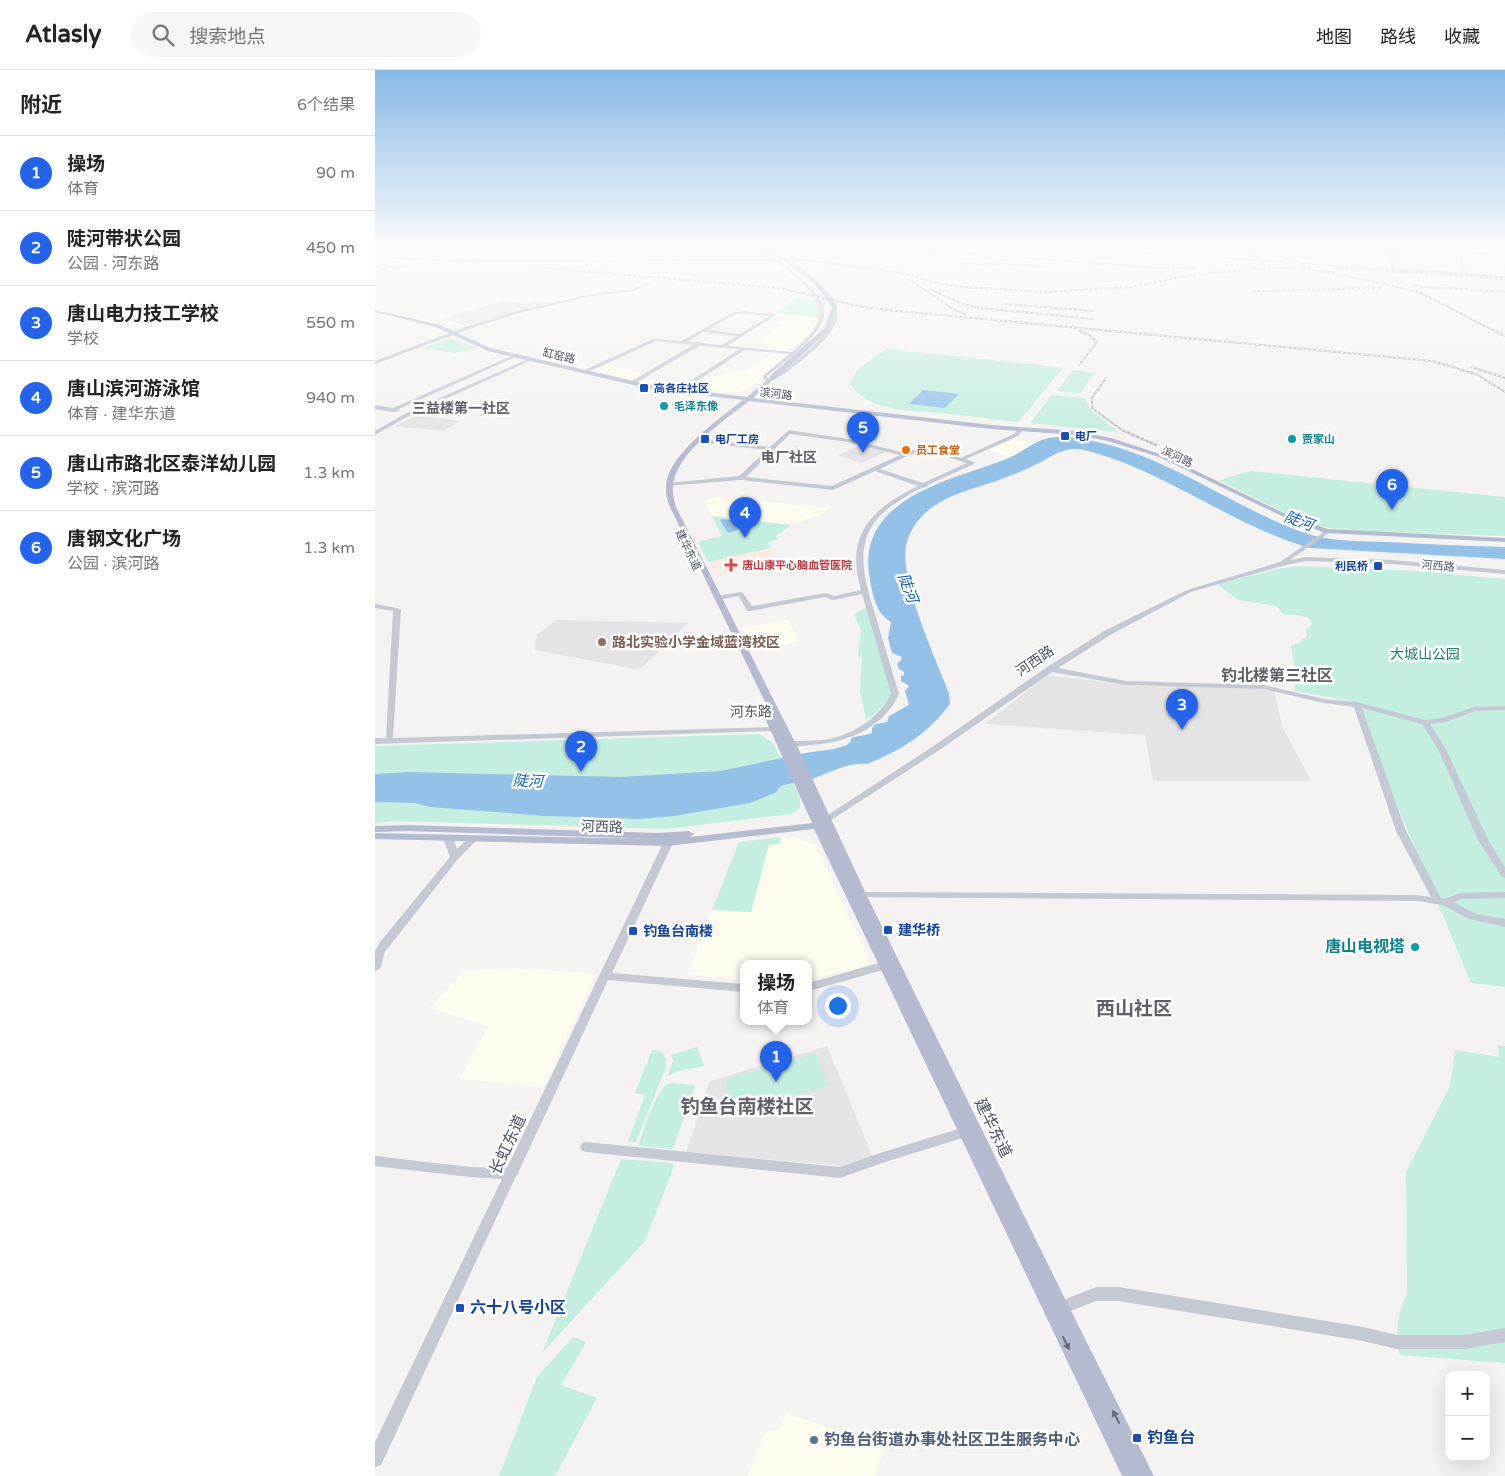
<!DOCTYPE html>
<html lang="zh">
<meta charset="utf-8">
<style>
body{margin:0;font-family:"Varela Round","Noto Sans SC",sans-serif;background:#f6f6f6;color:#222}
.controls{position:absolute;right:15px;bottom:15px;display:grid;overflow:hidden;border-radius:10px;box-shadow:0 5px 20px #0002}
.controls button{width:45px;height:45px;display:grid;place-items:center;padding:0;border:0;border-bottom:1px solid #e0e0e0;background:#fff;color:#222;font:25px sans-serif}
.you{position:absolute;left:462px;top:935px;width:18px;height:18px;margin:-12px;border:4px solid #fff;border-radius:50%;background:#1a73e8;box-shadow:0 0 0 8px #1a73e833}
.badge{display:grid;place-items:center;width:32px;height:32px;border-radius:50%;background:#2563eb;color:#fff;font-size:16px;font-weight:700}
.pin{position:absolute;translate:-50% -41px;filter:drop-shadow(0 1px 2px #0008)}
.pin::after{content:'';position:absolute;top:26px;width:18px;height:15px;background:inherit;clip-path:polygon(0 0,100% 0,50% 100%)}
.popup{position:absolute;left:365px;top:890px;width:72px;height:65px;box-sizing:border-box;display:grid;place-content:center;border-radius:10px;background:#fff;filter:drop-shadow(0 1px 4px #0005);font-size:16px;white-space:nowrap;color:#767676}
.popup b{font-size:19px;color:#222}
.popup::after{content:'';position:absolute;left:50%;top:100%;margin-left:-10px;border:10px solid transparent;border-top-color:#fff}
.list{margin:0;padding:0;list-style:none}
h2{display:flex;justify-content:space-between;align-items:center;height:65px;margin:0;padding:0 20px;font-size:21px}
h2 small{font-size:16px;font-weight:400;color:#767676}
.list li{display:grid;grid-template-columns:32px 1fr auto;gap:15px;align-items:center;box-sizing:border-box;height:75px;padding:0 20px;border-top:1px solid #e0e0e0}
.list b{display:block;font-size:19px;white-space:nowrap}
.list p{margin:0;font-size:16px;white-space:nowrap;color:#767676}
.list em{font-size:16px;font-style:normal;color:#767676}
.icon{flex:none;width:28px;height:28px;fill:none;stroke:currentColor;stroke-width:2;stroke-linecap:round;stroke-linejoin:round}
.map{position:relative;flex:none;width:1130px;height:1406px;overflow:hidden}
header{display:flex;align-items:center;gap:30px;box-sizing:border-box;height:70px;padding:0 25px;background:#fff;border-bottom:1px solid #e0e0e0}
header strong{font-size:24px}
nav{display:flex;gap:28px;margin-inline-start:auto;font-size:18px}
.search{width:350px;height:45px;background:#f6f6f6;display:flex;align-items:center;gap:12px;box-sizing:border-box;padding:0 18px;border-radius:28px;color:#767676;font-size:19px}
main{display:flex}
aside{flex:1;background:#fff}
.map>svg:first-child{display:block}
</style>
<header>
<strong>Atlasly</strong>
<div class="search"><svg class="icon" aria-label="search" viewBox="0 0 24 24"><circle cx="10" cy="10" r="6"/><path d="M15 15l6 6"/></svg>搜索地点</div>
<nav><a>地图</a><a>路线</a><a>收藏</a></nav>
</header>
<main>
<aside>
<h2>附近<small>6个结果</small></h2>
<ul class="list">
<li><span class="badge">1</span><div><b>操场</b><p>体育</p></div><em>90 m</em></li>
<li><span class="badge">2</span><div><b>陡河带状公园</b><p>公园 · 河东路</p></div><em>450 m</em></li>
<li><span class="badge">3</span><div><b>唐山电力技工学校</b><p>学校</p></div><em>550 m</em></li>
<li><span class="badge">4</span><div><b>唐山滨河游泳馆</b><p>体育 · 建华东道</p></div><em>940 m</em></li>
<li><span class="badge">5</span><div><b>唐山市路北区泰洋幼儿园</b><p>学校 · 滨河路</p></div><em>1.3 km</em></li>
<li><span class="badge">6</span><div><b>唐钢文化广场</b><p>公园 · 滨河路</p></div><em>1.3 km</em></li>
</ul>
</aside>
<div class="map">
<svg width="1130" height="1406" viewBox="0 0 1130 1406">
<rect width="100%" height="100%" fill="#f4f3f2"/>
<!-- commercial -->
<path fill="#fcfbee" d="M414 245 445 247 434 266 416 283 389 279 396 275 380 273 407 254 401 253Z
M400 282 414 284 372 320 359 323 273 313 220 301V299L229 294 271 304 264 309 314 315 330 305 343 307 355 300 370 302Z
M639 369 658 373 636 387 614 380Z
M341 426 454 438 449 443 416 455 337 446 330 431Z
M413 550 425 571 377 580 366 558Z
M406 767H421L442 776 495 894 434 910V893H368V911L313 904 337 840 376 842 394 774H404Z
M143 898 221 904 169 1017 85 1009 113 956 55 938 89 901Z
M411 1343 509 1377 500 1406H372L391 1363 404 1358Z"/>
<!-- education -->
<path fill="#e5e4e4" d="M12 176H76L45 185 5 182Z
M131 230 149 234 161 230 177 233 90 255 66 249Z
M41 345 86 351 68 361 19 356Z
M491 373 514 381 486 393 463 385Z
M182 550 314 553 267 597 261 599 159 580 162 564Z
M672 605 761 616 899 618 907 656 936 711H778L770 665 610 654Z
M452 976 498 1088 466 1096 311 1082 335 1011Z"/>
<!-- medical -->
<path fill="#faede6" d="M396 478 403 490 359 499 361 502 339 505 333 492Z"/>
<!-- green -->
<path fill="#c4eedf" d="M486 176H615L569 178 562 181 566 183 559 186Z
M422 228 443 231 445 247 401 243Z
M76 269 103 278 80 283 48 278Z
M512 279 683 297 687 299 643 352C620 350 598 346 575 344 543 340 494 344 475 314 479 297 498 289 512 279Z
M698 300 720 303 705 323 682 321Z
M677 325 709 328 717 341 743 362 655 353Z
M876 401 1130 427V466L982 461 953 458 930 453 844 410Z
M337 446 416 455 401 466 403 470 393 472 396 478 333 492 323 472 347 466Z
M925 496 1041 501 1130 509V917L1096 913 1012 711 985 633 920 621 919 594 916 575 923 574 932 566 931 560 937 554 934 548 923 545H909L901 536 863 530 843 514 906 498Z
M492 537 516 620 515 630 500 644 491 650 485 621 487 587 483 586 486 560 479 544Z
M385 664 398 673 425 727V738L416 744 291 759 21 751 0 753V676Z
M406 767 404 774 394 775 376 842 337 840 364 772Z
M1123 975 1130 976V1293L1025 1285C1020 1263 1022 1244 1032 1224L1031 1102 1075 1016 1080 980 1124 987Z
M322 977 329 996 304 1001 293 1006 298 991 296 985Z
M277 980 286 981 291 989V997L261 1072 253 1071 270 1025 260 1023Z
M441 983 453 1016 360 1043 350 1009Z
M295 1013 320 1015 298 1079 263 1076C269 1061 280 1019 295 1013Z
M246 1089 297 1093 299 1097 270 1171 167 1283Z
M198 1267 211 1272 186 1315 222 1328 180 1406H124L162 1307Z"/>
<!-- water -->
<path fill="#94c1e8" d="M548 320 584 324 570 338 534 334Z
M688 367C778 373 848 434 930 463 956 472 985 471 1013 472 1052 474 1091 476 1130 477V489L935 478C857 456 788 399 709 380 690 376 679 385 664 393 653 399 640 404 629 408 607 417 582 421 562 434 547 443 534 459 531 476 524 509 561 590 574 623L575 634C554 663 525 681 492 694 476 692 457 701 442 707 430 712 416 712 404 717L402 722 375 733 299 746 264 749 170 746 55 737 40 733 0 732V704L35 702 245 707 346 701 430 683 459 679 472 675 476 671 475 669C482 665 489 666 497 663V658L501 654 512 652 514 646 534 635 530 621 534 616 526 611V606L529 605V602L524 599 522 594 526 590 527 587 517 583 513 568 516 552C501 543 498 526 495 510 479 430 572 411 629 390 644 385 656 373 670 369 675 367 682 367 688 367Z
M347 449 372 452 375 456 353 463 345 450Z"/>
<g fill="none" stroke-linecap="round" stroke-linejoin="round">
<!-- minor -->
<path fill="#c4c8d2" fill-rule="evenodd" d="M8 176H12L0 186V183Z
M379 176C388 176 407 193 415 199 427 209 446 223 449 240 453 261 407 294 392 306L393 309C413 298 459 266 458 241 458 229 447 220 439 213V211H441C450 219 459 226 462 238 464 247 460 256 455 263 448 274 407 309 395 311 393 312 391 311 389 310L388 306 414 284 370 280 305 322H301V320L365 279 324 276 259 314H255V312L318 275 281 271 211 303H207V301L278 269 306 271 359 242 368 241 401 245 352 276 417 282C427 273 443 260 445 245 448 219 396 190 379 176ZM368 243 395 246 365 264 332 260 361 244ZM328 262 362 266 346 275 327 273 325 272H312Z
M852 176H856L887 188V190L1019 199 1017 200 684 178 686 177 884 189Z
M1018 176 1130 184V186L1087 183 1090 204 1088 205 1086 204 1083 183 1017 178Z
M0 194 33 196 16 198 0 203V201L11 197 0 196Z
M272 213 275 214 259 221 212 227 140 244 94 259 0 294V291L90 257 138 242 212 225 258 219Z
M139 285 143 286 24 339V341L17 342 0 339V335L18 338Z
M153 289 157 290 39 343 0 365V361L35 341Z
M643 358 648 359 643 366 591 389 599 392V394L557 413 553 415 552 417C541 418 528 429 518 435 472 467 490 510 503 554 510 577 517 601 524 624 508 659 471 673 435 675 428 676 419 677 412 676L411 674 415 671C428 671 441 671 454 669 479 664 505 647 516 624L487 524 458 530 450 527 375 541H372L364 526 342 530 339 528 342 526 366 522 368 523 377 536 451 523 459 526 486 520C470 465 496 439 543 416L500 401 458 420 366 410 292 416 291 415 294 413 364 406 392 380 324 372 322 371V369L395 377 414 360 473 369 530 383 550 376 586 388 639 364ZM415 364 473 372 525 385 457 416 371 407ZM550 380 592 393 548 413 505 399 532 386Z
M953 459 955 460V462L915 490 931 487 1017 490 1130 500V504L1017 494 931 491 907 496 816 522 737 564 683 598 751 611 889 615 949 629 982 632 1050 650 1067 648 1099 637 1130 636V640L1100 641 1071 652 1055 654 1071 679 1113 770 1130 797V808L1127 807 1103 770 1063 679 1047 654 987 638 1031 761 1066 828 1069 829 1086 823 1130 822V828L1087 829 1079 832 1101 844 1130 849V857L1094 849 1068 835 1042 831 477 827 476 825 477 823 481 822 1042 825 1056 827 1021 761 979 637 949 633 889 619 751 615 677 602 563 681 453 752 450 753 445 750 557 677 672 597 731 560 812 520 905 492Z
M0 534 22 538 26 540 18 668 397 657 405 654 409 656 399 661 0 674V668H11L18 541 0 538Z
M73 765 78 768 82 779 96 766 99 765 104 768 83 789 13 878C11 880 9 882 9 885 6 892 9 898 0 901V881L5 872 75 787 68 768Z
M293 770 298 773 237 903 368 914V922L233 910 143 1103V1104L140 1108 6 1395 0 1397V1372L127 1109 95 1107 0 1096V1086L95 1097 132 1098 288 773Z
M511 891 515 892 516 895 515 898 434 921V913Z
M590 1057 594 1058 596 1062 594 1066 507 1093 465 1108 211 1082 207 1081 205 1077 207 1073 211 1072 465 1097 505 1083Z
M721 1217H744L988 1257 1022 1265H1090L1130 1258V1272L1090 1279H1022L988 1271 744 1231H721L683 1246 678 1244 676 1239 678 1234Z"/>
<!-- major -->
<path fill="#b4bacf" fill-rule="evenodd" d="M1016 176H1020L1019 198 1130 206V208L1019 201 1015 199Z
M0 240 65 255 115 278 280 316 372 327 398 305 400 306V308L378 328 616 355 702 361 736 368 788 385 917 447 953 459 1130 468V472L950 463 913 449 784 387 733 371 702 365 616 359 374 331C350 350 303 381 298 414 297 422 299 430 301 437L423 678 492 826 692 1233 779 1406H747L439 759 293 776 0 769V763L277 769 32 761 0 762V756L32 755 283 763 314 761 319 764 315 767 437 753 389 646 391 644H396L295 437C292 430 290 422 291 414 295 383 345 348 368 330L280 320 113 281 61 257 0 242Z"/>
<!-- rail casing -->
<g stroke="#b5b5bc" stroke-width="2">
<path id="rail" d="M256 176 343 183
M861 176 902 187
M897 176 895 178 897 182 930 195
M565 181 782 198H821
M0 187 83 191 429 190 495 198 534 205 560 213 589 217 669 222 756 217 816 205 893 198H925L959 203 1044 222 1130 266
M586 193 667 196
M161 197 404 218 488 237 522 241 1057 291 1101 304 1130 322
M958 197 1130 209
M535 210 578 239 590 244
M1038 216 1130 222
M557 220 588 234 604 238 718 249
M880 221 1006 218
M632 234 719 241
M704 295 722 272 714 265 705 261
M1097 297 1130 308
M731 308 717 328V338L747 360 781 375"/>
</g>
<!-- rail -->
<use href="#rail" stroke="#fff" stroke-width="1" stroke-dasharray="2.5" stroke-linecap="butt"/>
<!-- major-bridge-far1 -->
<path stroke="#b4bacf" stroke-width="4.5" d="M389 176C414 193 445 209 459 237L452 259 434 275"/>
<!-- major-bridge -->
<path stroke="#b4bacf" stroke-width="5.5" d="M398 307 435 274"/>
</g>
<!-- one-way arrows -->
<defs><path id="oneway-solid" d="M-6-.8H1V-3.2L6.5 0L1 3.2V.8H-6Z" transform="scale(1.25)"/></defs>
<g fill="#656a7b">
<use href="#oneway-solid" transform="translate(691 1273) rotate(64)"/>
<use href="#oneway-solid" transform="translate(741 1347) rotate(-117)"/>
</g>
<!-- sky -->
<linearGradient id="sky" x2="0" y2="1"><stop stop-color="#86b9e8"/><stop offset="0.47" stop-color="#fafaf9"/><stop offset="1" stop-color="#fafaf9" stop-opacity="0"/></linearGradient>
<rect width="1130" height="373" fill="url(#sky)"/>
<!-- markers -->
<g fill="#1a4fb4" stroke="#fff" stroke-width="2">
<rect x="264" y="313" width="10" height="10" rx="2.5"/>
<rect x="685" y="361" width="10" height="10" rx="2.5"/>
<rect x="325" y="364" width="10" height="10" rx="2.5"/>
<rect x="998" y="491" width="10" height="10" rx="2.5"/>
<rect x="508" y="855" width="10" height="10" rx="2.5"/>
<rect x="253" y="856" width="10" height="10" rx="2.5"/>
<rect x="80" y="1233" width="10" height="10" rx="2.5"/>
<rect x="757" y="1363" width="10" height="10" rx="2.5"/>
</g>
<g fill="#0f9aa8" stroke="#fff" stroke-width="2">
<circle cx="289" cy="336" r="5"/>
<circle cx="917" cy="369" r="5"/>
<circle cx="1040" cy="877" r="5"/>
</g>
<circle fill="#e8710a" stroke="#fff" stroke-width="2" cx="531" cy="380" r="5"/>
<path fill="#e0444e" stroke="#fff" stroke-width="2" d="M353.5 487.5h5v5h5v5h-5v5h-5v-5h-5v-5h5z"/>
<circle fill="#8d6e63" stroke="#fff" stroke-width="2" cx="227" cy="572" r="5"/>
<circle fill="#5c6f8a" stroke="#fff" stroke-width="2" cx="439" cy="1370" r="5"/>
<g text-anchor="middle" dominant-baseline="central" stroke-width="5" stroke-linejoin="round" paint-order="stroke">
<!-- far-street labels -->
<g font-size="11" fill="#4b505f" stroke="#fff">
<text transform="translate(184 286) rotate(13)">缸窑路</text>
<text transform="translate(401 324) rotate(7)">滨河路</text>
<text transform="translate(802 387) rotate(26)">滨河路</text>
<text transform="translate(313 480) rotate(64)">建华东道</text>
<text transform="translate(1063 496) rotate(5)">河西路</text>
</g>
<!-- far-transit labels -->
<g font-size="11" font-weight="bold" fill="#164399" stroke="#fff" text-anchor="start">
<text x="279" y="318">高各庄社区</text>
<text x="700" y="366">电厂</text>
<text x="340" y="369">电厂工房</text>
<text x="993" y="496" text-anchor="end">利民桥</text>
</g>
<!-- far-culture labels -->
<g font-size="11" font-weight="bold" fill="#0d838f" stroke="#fff" text-anchor="start">
<text x="299" y="336">毛泽东像</text>
<text x="927" y="369">贾家山</text>
</g>
<!-- far-food labels -->
<g font-size="11" font-weight="bold" fill="#c56008" stroke="#fff" text-anchor="start">
<text x="541" y="380">员工食堂</text>
</g>
<!-- far-health labels -->
<g font-size="11" font-weight="bold" fill="#be3a42" stroke="#fff" text-anchor="start">
<text x="367" y="495">唐山康平心脑血管医院</text>
</g>
<!-- far-quarter labels -->
<g font-size="14" font-weight="bold" fill="#5f6067" stroke="#fff">
<text x="86" y="338">三益楼第一社区</text>
<text x="414" y="387">电厂社区</text>
</g>
<!-- education labels -->
<g font-size="14" font-weight="bold" fill="#785e54" stroke="#fff" text-anchor="start">
<text x="237" y="572">路北实验小学金域蓝湾校区</text>
</g>
<!-- park labels -->
<g font-size="14" fill="#1d7e67" stroke="#fff">
<text x="1050" y="584">大城山公园</text>
</g>
<!-- street labels -->
<g font-size="14" fill="#4b505f" stroke="#fff">
<text transform="translate(660 591) rotate(-34)">河西路</text>
<text transform="translate(376 642) rotate(-1)">河东路</text>
<text transform="translate(227 757) rotate(2)">河西路</text>
</g>
<!-- transit labels -->
<g font-size="14" font-weight="bold" fill="#164399" stroke="#fff" text-anchor="start">
<text x="523" y="860">建华桥</text>
<text x="268" y="861">钓鱼台南楼</text>
</g>
<!-- water labels -->
<g font-size="15" font-style="italic" fill="#1562a7" stroke="#fff">
<text transform="translate(924 451) rotate(19)">陡河</text>
<text transform="translate(533 518) rotate(69)">陡河</text>
<text transform="translate(153 711) rotate(3)">陡河</text>
</g>
<!-- quarter labels -->
<g font-size="16" font-weight="bold" fill="#5f6067" stroke="#fff">
<text x="902" y="606">钓北楼第三社区</text>
</g>
<!-- near-culture labels -->
<g font-size="16" font-weight="bold" fill="#0d838f" stroke="#fff" text-anchor="end">
<text x="1030" y="877">唐山电视塔</text>
</g>
<!-- near-street labels -->
<g font-size="16" fill="#4b505f" stroke="#fff">
<text transform="translate(618 1058) rotate(64)">建华东道</text>
<text transform="translate(133 1075) rotate(-65)">长虹东道</text>
</g>
<!-- near-transit labels -->
<g font-size="16" font-weight="bold" fill="#164399" stroke="#fff" text-anchor="start">
<text x="95" y="1238">六十八号小区</text>
<text x="772" y="1368">钓鱼台</text>
</g>
<!-- near-service labels -->
<g font-size="16" font-weight="bold" fill="#4e5e75" stroke="#fff" text-anchor="start">
<text x="449" y="1370">钓鱼台街道办事处社区卫生服务中心</text>
</g>
<!-- near-quarter labels -->
<g font-size="19" font-weight="bold" fill="#5f6067" stroke="#fff">
<text x="759" y="939">西山社区</text>
<text x="372" y="1037">钓鱼台南楼社区</text>
</g>
</g>
</svg>
<div class="controls">
<button>+</button>
<button>−</button>
</div>
<div class="you"></div>
<div class="pin badge" style="left:401px;top:1012px">1</div>
<div class="popup"><b>操场</b>体育</div>
<div class="pin badge" style="left:206px;top:702px">2</div>
<div class="pin badge" style="left:807px;top:660px">3</div>
<div class="pin badge" style="left:370px;top:468px">4</div>
<div class="pin badge" style="left:488px;top:383px">5</div>
<div class="pin badge" style="left:1017px;top:440px">6</div>
</div>
</main>
